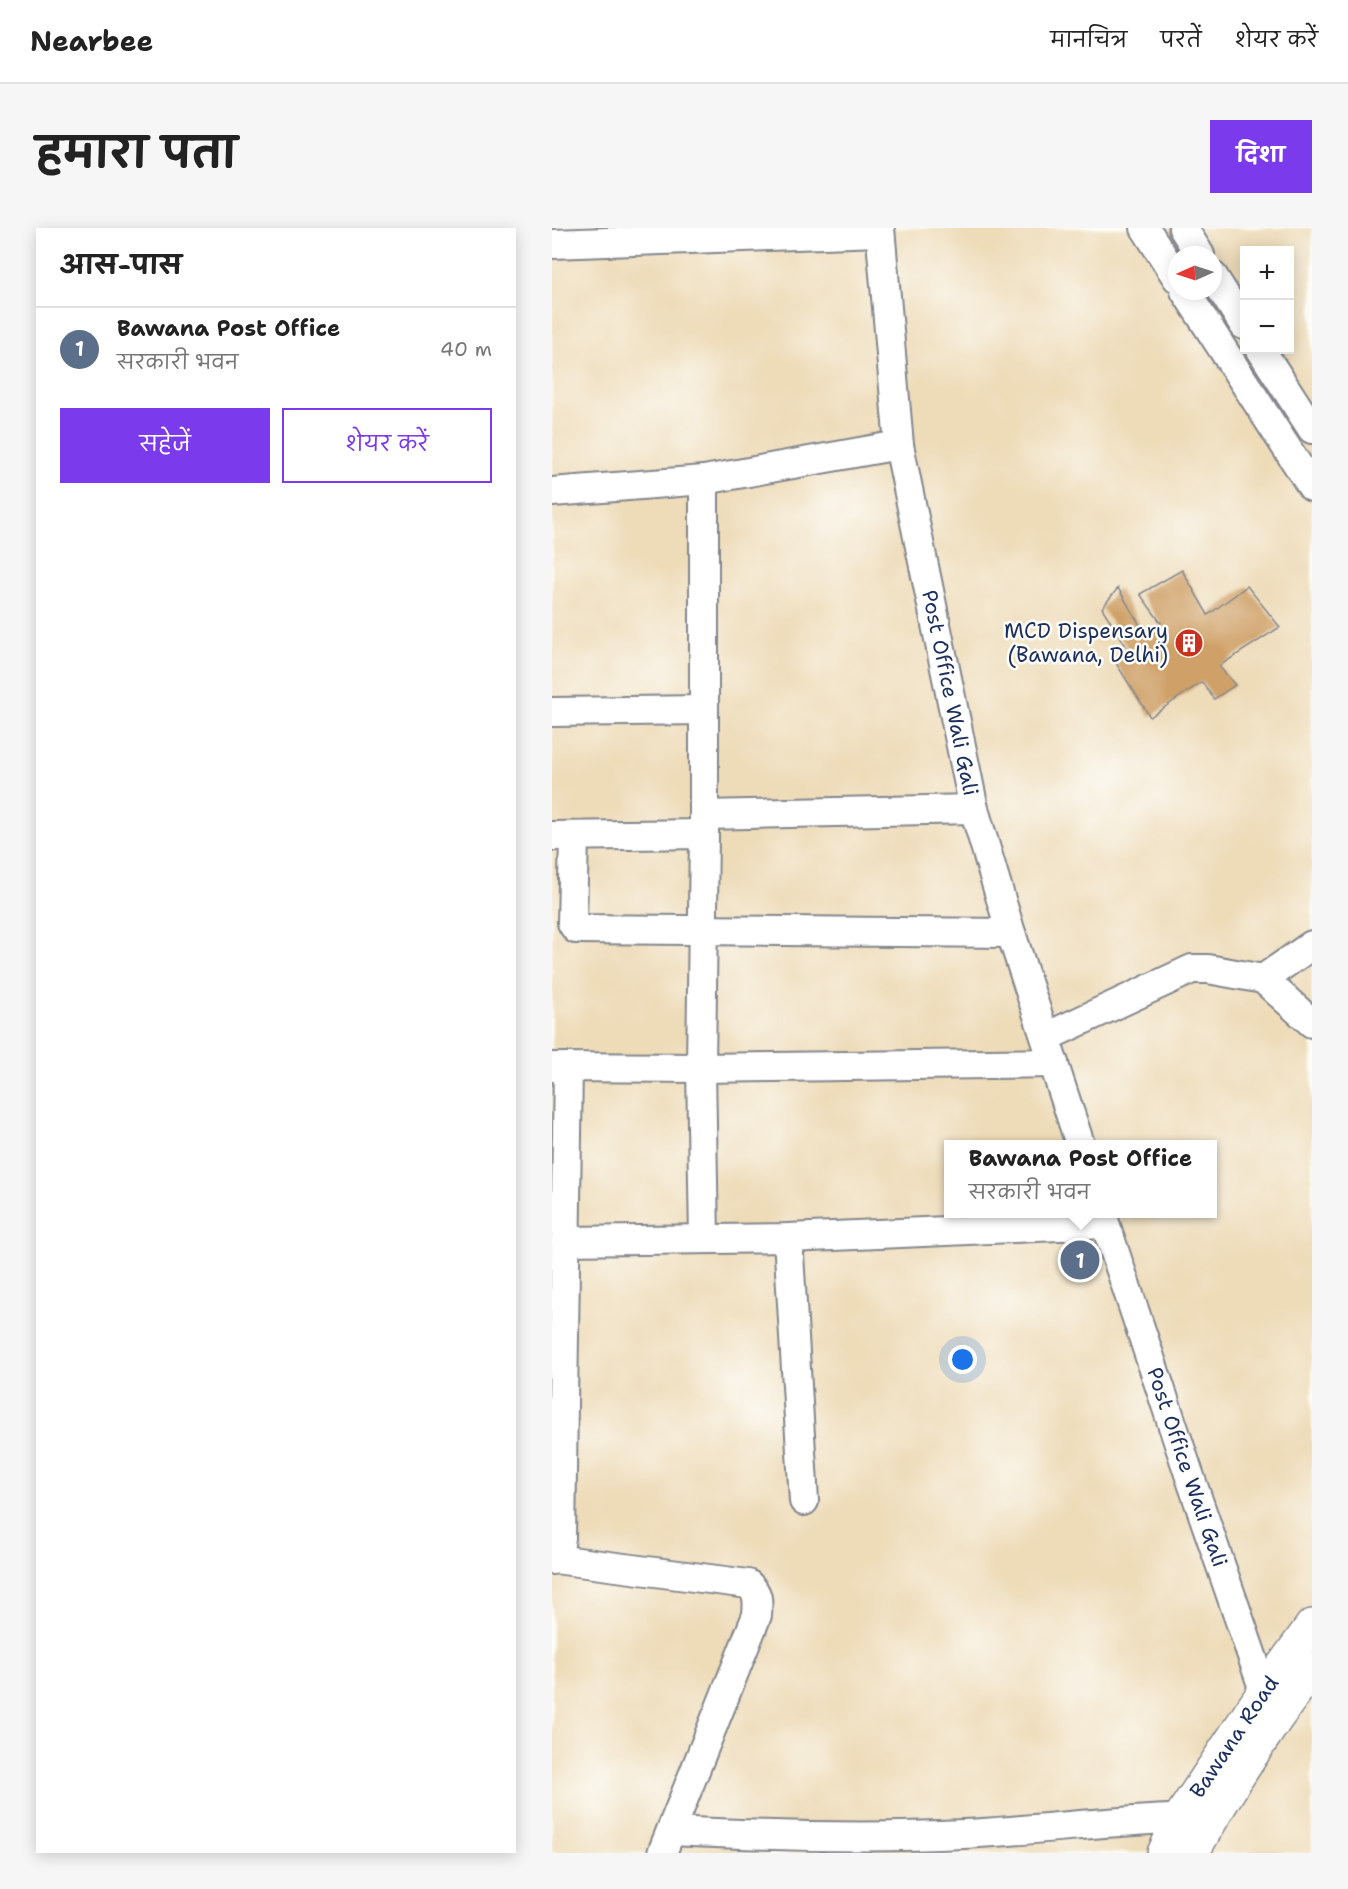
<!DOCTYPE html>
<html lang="hi">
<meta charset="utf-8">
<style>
body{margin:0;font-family:"Shantell Sans","Playpen Sans Deva",sans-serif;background:#f6f6f6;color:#222}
.controls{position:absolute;right:18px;top:18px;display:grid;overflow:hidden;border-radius:0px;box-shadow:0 3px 15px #0003}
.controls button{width:54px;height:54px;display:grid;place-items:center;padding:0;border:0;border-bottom:2px solid #e0e0e0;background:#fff;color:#222;font:30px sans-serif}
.compass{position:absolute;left:616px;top:18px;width:54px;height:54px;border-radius:50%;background:#fff;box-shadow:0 3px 15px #0003;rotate:267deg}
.you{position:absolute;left:411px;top:1132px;width:21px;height:21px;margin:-15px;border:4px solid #fff;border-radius:50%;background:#1a73e8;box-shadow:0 0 0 9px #1a73e833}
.badge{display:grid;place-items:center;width:39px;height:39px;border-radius:50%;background:#7c3aed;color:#fff;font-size:20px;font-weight:700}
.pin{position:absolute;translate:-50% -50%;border:3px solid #fff;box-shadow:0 2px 6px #0006}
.popup{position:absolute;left:392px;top:912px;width:273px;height:78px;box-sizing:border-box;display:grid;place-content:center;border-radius:0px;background:#fff;filter:drop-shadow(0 2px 4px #0005);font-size:20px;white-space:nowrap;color:#767676}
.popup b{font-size:22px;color:#222}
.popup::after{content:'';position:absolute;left:50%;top:100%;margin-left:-12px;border:12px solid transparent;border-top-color:#fff}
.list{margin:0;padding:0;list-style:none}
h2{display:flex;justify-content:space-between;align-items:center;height:78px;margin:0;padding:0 24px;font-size:26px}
h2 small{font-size:20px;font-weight:400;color:#767676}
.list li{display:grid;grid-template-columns:39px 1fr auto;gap:18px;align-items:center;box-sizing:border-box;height:84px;padding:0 24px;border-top:2px solid #e0e0e0}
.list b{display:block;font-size:22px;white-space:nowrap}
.list p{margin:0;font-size:20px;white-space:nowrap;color:#767676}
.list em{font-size:20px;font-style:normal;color:#767676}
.actions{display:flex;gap:12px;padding:18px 24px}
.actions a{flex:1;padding:14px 0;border:2px solid #7c3aed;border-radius:0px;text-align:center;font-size:21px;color:#7c3aed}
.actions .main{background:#7c3aed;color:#fff}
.map{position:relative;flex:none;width:760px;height:1625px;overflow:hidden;border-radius:0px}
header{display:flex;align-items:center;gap:36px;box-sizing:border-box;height:84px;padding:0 30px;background:#fff;border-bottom:2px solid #e0e0e0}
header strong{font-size:28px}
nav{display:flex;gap:33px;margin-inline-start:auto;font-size:21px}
.intro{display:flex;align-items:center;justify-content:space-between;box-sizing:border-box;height:144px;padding:0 36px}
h1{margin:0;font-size:42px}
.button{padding:15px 27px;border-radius:0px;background:#7c3aed;color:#fff;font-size:21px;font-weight:700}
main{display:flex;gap:36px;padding:0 36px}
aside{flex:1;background:#fff;border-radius:0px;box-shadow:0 3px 15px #0003}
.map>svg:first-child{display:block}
</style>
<header>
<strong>Nearbee</strong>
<nav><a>मानचित्र</a><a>परतें</a><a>शेयर करें</a></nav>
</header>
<div class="intro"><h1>हमारा पता</h1><a class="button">दिशा</a></div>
<main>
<aside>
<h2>आस-पास<small></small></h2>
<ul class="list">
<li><span class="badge" style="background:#5c6f8a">1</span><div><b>Bawana Post Office</b><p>सरकारी भवन</p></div><em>40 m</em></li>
</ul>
<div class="actions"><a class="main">सहेजें</a><a>शेयर करें</a></div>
</aside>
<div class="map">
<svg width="760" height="1625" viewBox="0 0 760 1625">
<rect width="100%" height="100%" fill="#fdfcf7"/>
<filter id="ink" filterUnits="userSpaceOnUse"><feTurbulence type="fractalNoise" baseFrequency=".0167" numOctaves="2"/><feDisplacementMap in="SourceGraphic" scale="12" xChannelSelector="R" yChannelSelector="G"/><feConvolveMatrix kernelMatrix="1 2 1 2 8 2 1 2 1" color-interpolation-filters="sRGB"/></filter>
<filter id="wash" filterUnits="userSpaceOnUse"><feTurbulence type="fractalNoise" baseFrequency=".008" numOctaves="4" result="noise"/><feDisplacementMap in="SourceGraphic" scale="24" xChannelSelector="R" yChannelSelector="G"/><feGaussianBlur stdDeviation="1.35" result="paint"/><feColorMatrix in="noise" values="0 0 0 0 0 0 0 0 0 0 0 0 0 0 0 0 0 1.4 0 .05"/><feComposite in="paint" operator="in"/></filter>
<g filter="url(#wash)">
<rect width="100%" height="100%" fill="#eedcb9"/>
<g id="blocks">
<!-- building -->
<path fill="#cfa068" d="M630 342 656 387 695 358 728 399 667 438 683 457 662 471 650 454 598 489 562 432 576 421 550 380 566 360 595 409 609 395 588 366Z
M525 1014H536L540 1042 519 1043 518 1015Z"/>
</g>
</g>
<g filter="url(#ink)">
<use href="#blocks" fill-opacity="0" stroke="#84868c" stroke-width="1.5"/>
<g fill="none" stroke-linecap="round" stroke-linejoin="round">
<!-- minor casing -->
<g stroke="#84868c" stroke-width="32">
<g id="minor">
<path id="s1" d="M328 0 347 217 422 581 459 705 528 916"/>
<path d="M593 0 625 50"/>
<path d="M631 0 648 27"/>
<path d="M0 16 327 4"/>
<path d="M661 48 692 97"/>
<path d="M633 63 760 259"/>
<path d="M709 122 760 201"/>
<path d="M0 264 152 252"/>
<path d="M0 484 151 482"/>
<path d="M152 587 422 581"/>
<path d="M0 608 152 606"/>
<path d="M22 608 20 695 24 701 459 705"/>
<path d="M711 751 760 717"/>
<path d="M494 809 640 741H656L711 751 760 795"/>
<path d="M0 839 149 840 502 835"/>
<path id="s2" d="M550 986 637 1246 718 1480"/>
<path d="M236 1010 252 1273"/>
<path d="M152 1011 149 840 152 606V252L347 217"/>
<path d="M13 1013 236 1010 553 996"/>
<path d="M3 1331 196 1356C207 1365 206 1374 205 1387L110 1625"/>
<path d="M0 1332 7 1321 9 1310 16 839"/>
<path d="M119 1603C217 1608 314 1611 411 1606 490 1602 569 1591 648 1590"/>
</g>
</g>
<!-- major casing -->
<g stroke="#84868c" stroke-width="36">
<g id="major">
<path id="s3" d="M612 1625 628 1590 712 1464 760 1398"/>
<path d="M640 1625C676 1561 716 1499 760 1441"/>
</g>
</g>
<!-- minor -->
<use href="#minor" stroke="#fff" stroke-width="28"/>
<!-- major -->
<use href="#major" stroke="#fff" stroke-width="33"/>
</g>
</g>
<!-- icons -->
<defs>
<g id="building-disc" transform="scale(1.5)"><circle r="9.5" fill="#c8321e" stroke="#fdfcf7"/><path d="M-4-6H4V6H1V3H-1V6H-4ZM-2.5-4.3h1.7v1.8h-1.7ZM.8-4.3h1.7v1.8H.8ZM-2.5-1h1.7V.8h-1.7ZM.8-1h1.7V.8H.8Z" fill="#fff"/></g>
</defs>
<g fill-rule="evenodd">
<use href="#building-disc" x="637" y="415"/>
</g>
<g text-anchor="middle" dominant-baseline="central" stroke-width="5" stroke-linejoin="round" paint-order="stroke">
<!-- poi labels -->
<g font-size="21" fill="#1b2f5e" stroke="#fdfcf7" text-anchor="end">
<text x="616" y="403">MCD Dispensary<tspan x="616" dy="24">(Bawana, Delhi)</tspan></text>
</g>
<!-- street labels -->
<g font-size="21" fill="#1b2f5e" stroke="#fdfcf7">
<text stroke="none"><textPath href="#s1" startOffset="471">Post Office Wali Gali</textPath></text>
<text stroke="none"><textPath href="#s2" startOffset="267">Post Office Wali Gali</textPath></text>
<text stroke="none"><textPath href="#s3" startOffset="136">Bawana Road</textPath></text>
</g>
</g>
</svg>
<div class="controls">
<button>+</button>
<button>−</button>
</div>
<svg class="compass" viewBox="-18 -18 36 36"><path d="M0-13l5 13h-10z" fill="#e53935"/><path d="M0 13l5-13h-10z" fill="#767676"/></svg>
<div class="you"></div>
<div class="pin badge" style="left:528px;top:1032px;background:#5c6f8a">1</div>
<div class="popup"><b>Bawana Post Office</b>सरकारी भवन</div>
</div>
</main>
